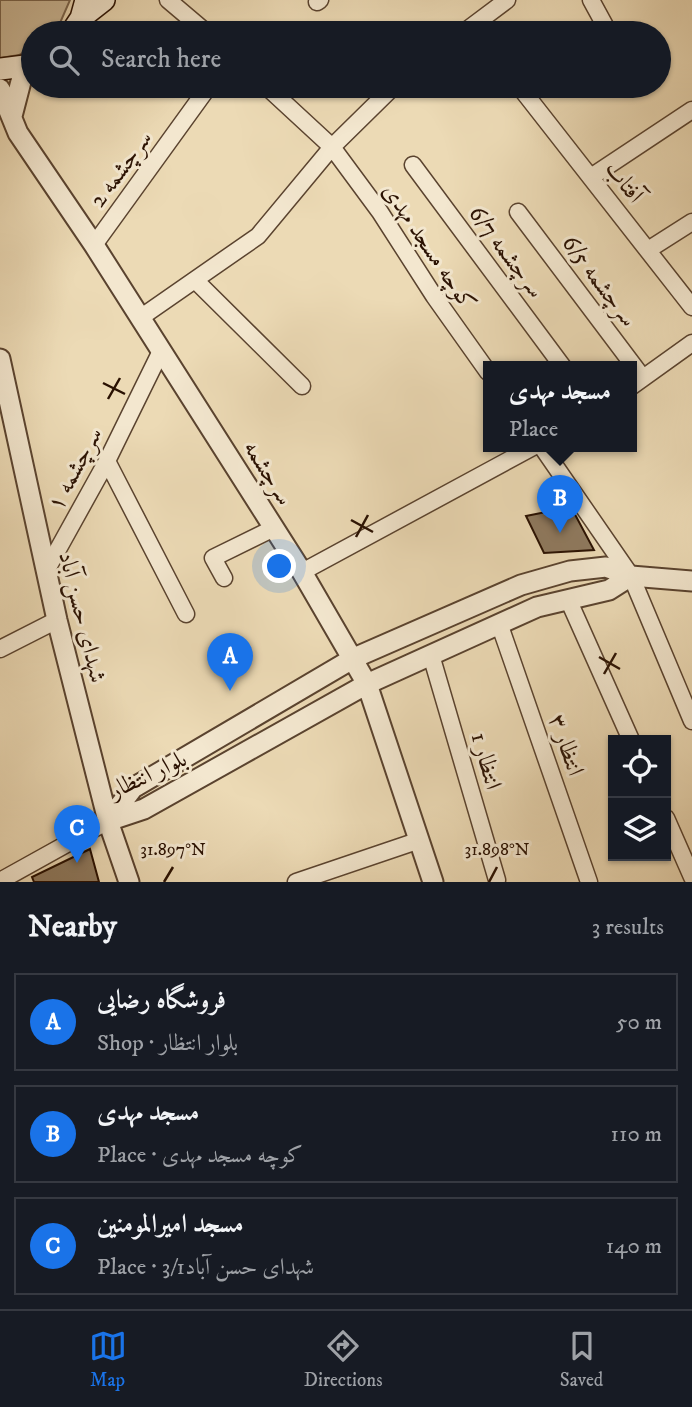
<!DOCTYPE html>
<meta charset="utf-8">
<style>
body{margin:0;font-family:"IM FELL DW Pica",Amiri,serif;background:#242831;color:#f1f3f6}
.controls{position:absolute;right:21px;bottom:21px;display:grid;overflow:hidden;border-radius:0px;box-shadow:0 2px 5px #0004}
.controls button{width:63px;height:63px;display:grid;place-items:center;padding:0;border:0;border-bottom:2px solid #363941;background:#171b24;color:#f1f3f6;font:35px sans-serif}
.you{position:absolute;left:280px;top:567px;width:24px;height:24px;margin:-18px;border:5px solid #fff;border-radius:50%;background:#1a73e8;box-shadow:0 0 0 10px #1a73e833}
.badge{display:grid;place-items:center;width:46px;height:46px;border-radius:50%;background:#1a73e8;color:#fff;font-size:23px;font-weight:700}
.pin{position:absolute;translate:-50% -58px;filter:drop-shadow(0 2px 4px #0008)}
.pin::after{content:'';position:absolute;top:37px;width:24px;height:21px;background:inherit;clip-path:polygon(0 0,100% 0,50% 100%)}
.popup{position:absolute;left:483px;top:361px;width:154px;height:91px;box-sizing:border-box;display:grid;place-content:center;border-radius:0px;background:#171b24;filter:drop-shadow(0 2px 5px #0005);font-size:23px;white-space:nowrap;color:#9ea1a6}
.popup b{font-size:26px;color:#f1f3f6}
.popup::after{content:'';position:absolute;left:50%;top:100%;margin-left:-14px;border:14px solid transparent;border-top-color:#171b24}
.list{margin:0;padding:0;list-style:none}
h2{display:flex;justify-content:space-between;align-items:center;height:91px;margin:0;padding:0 28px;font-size:30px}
h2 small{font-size:23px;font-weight:400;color:#9ea1a6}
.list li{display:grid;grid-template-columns:46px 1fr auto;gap:21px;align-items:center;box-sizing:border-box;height:98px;margin:0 14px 14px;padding:0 14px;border:2px solid #363941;border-radius:0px}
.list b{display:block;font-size:26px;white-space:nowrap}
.list p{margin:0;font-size:23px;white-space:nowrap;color:#9ea1a6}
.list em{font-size:23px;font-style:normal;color:#9ea1a6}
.icon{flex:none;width:38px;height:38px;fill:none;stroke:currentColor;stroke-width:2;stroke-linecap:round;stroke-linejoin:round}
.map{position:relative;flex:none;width:692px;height:882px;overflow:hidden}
.search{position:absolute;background:#171b24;box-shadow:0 2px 5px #0004;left:21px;right:21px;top:21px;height:77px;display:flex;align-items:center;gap:18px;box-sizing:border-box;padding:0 24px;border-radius:38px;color:#9ea1a6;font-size:26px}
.sheet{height:427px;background:#171b24}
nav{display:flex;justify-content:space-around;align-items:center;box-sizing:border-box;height:98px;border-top:2px solid #363941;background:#171b24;font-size:19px;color:#9ea1a6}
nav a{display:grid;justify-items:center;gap:4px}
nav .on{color:#1a73e8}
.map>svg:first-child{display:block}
</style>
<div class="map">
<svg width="692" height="882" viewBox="0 0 692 882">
<rect width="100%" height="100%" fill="#ecdab5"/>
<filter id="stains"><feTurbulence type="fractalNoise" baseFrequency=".00286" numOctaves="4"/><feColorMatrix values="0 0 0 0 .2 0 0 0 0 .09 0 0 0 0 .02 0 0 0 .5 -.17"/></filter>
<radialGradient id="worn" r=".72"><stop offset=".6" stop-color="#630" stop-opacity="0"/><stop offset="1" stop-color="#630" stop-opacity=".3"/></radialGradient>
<!-- green -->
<path fill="#cbb897" stroke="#7a644c" stroke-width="2" d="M0 0H70L60 23 50 33H33V47L19 55 0 58Z"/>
<!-- building -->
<path fill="#8f7a5f" stroke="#2a1102" stroke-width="2" d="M571 507 594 550 544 553 526 516Z
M90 849 99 882H34L32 877Z"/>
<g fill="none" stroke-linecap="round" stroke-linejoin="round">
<!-- minor casing -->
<g stroke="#5a432f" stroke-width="19">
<path id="minor" d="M168 0 207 33
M591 0 609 33
M317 2 320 0
M463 33 507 0
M266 86 332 147 380 212 434 296 488 372
M519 86 692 307
M413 165 563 367
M591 177 692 110
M518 212 643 378
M94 245 209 86
M648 250 692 222
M195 280 302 386
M140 318 258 236 332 147 394 86
M632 386 692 343
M542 447 631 576 692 721
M107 461 186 614
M46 571 107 461 161 351
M302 572 533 447
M224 578 213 558 274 528
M568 599 631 740
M499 623 589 882
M0 649 57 620
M431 655 497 880
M666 818 692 877
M0 881 108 821
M296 882 420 840"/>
</g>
<!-- tertiary casing -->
<g stroke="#5a432f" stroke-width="23">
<path id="tertiary" d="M0 89 18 133 94 245 302 572 367 684 433 882
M12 116 25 66
M0 359 57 620 108 821 129 882
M108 821 133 788 354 658 521 585 570 571 606 567 631 576 692 581
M108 821 144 809 367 684 537 607 609 590 631 576"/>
</g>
<!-- secondary casing -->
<g stroke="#2a1102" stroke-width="24">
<path id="secondary" d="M81 18 104 0
M71 33 81 18 86 0
M0 69 25 66 33 62"/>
</g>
<!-- minor -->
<use href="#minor" stroke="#f3e7cf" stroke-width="16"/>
<!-- tertiary -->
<use href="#tertiary" stroke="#f3e7cf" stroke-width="19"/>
<!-- secondary -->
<use href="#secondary" stroke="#f3e7cf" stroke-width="21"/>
</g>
<!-- ticks -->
<path fill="none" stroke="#2a1102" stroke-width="2.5" d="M103 383 125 394M108 399 120 378M351 520 373 532M356 537 368 515M599 657 620 669M604 674 616 653M164 882 173 867M489 882 497 867"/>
<g text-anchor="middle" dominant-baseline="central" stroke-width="6" stroke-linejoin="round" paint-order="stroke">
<!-- street labels -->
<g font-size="24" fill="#2a1102" stroke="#f3e7cf">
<text transform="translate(121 169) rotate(-54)">سرچشمه 2</text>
<text transform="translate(624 182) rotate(52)">آفتاب</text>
<text transform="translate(429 247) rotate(56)">کوچه مسجد مهدی</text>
<text transform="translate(506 252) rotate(53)">سرچشمه 6/7</text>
<text transform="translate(599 281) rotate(53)">سرچشمه 6/5</text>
<text transform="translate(75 469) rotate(-62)">سرچشمه ۱</text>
<text transform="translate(268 473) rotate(58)">سرچشمه</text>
<text transform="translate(82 617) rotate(76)">شهدای حسن آباد</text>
<text transform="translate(566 745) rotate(71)">انتظار ۳</text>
<text transform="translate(486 761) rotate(74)">انتظار 1</text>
<text transform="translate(148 775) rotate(-25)">بلوار انتظار</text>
</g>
</g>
<g font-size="18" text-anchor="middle" fill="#2a1102" stroke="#f3e7cf" stroke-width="6" stroke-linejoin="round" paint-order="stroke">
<text x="173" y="855">31.897°N</text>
<text x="497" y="855">31.898°N</text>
</g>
<rect width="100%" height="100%" filter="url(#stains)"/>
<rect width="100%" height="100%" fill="url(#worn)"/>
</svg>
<div class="controls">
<button><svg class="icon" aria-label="locate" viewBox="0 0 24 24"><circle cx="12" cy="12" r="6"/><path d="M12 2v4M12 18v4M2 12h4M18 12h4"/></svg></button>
<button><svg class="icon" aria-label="layers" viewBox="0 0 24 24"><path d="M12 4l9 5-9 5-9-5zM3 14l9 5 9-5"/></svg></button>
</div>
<div class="you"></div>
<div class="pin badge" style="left:230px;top:691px">A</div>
<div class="pin badge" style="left:560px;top:533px">B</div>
<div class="popup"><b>مسجد مهدی</b>Place</div>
<div class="pin badge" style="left:77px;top:863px">C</div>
<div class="search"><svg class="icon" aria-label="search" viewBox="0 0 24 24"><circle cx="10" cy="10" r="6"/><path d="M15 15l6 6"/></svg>Search here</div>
</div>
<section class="sheet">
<h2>Nearby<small>3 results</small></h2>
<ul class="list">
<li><span class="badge">A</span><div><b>فروشگاه رضایی</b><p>Shop · بلوار انتظار</p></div><em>50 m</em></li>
<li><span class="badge">B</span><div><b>مسجد مهدی</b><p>Place · کوچه مسجد مهدی</p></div><em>110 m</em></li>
<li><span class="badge">C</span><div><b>مسجد امیرالمومنین</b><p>Place · 3/1شهدای حسن آباد</p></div><em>140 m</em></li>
</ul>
</section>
<nav>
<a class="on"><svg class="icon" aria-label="map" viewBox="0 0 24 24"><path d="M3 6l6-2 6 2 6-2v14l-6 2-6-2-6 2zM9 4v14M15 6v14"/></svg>Map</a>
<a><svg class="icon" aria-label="directions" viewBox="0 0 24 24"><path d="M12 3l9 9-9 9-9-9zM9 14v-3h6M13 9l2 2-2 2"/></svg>Directions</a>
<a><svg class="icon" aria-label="saved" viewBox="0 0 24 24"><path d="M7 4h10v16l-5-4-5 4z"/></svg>Saved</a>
</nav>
